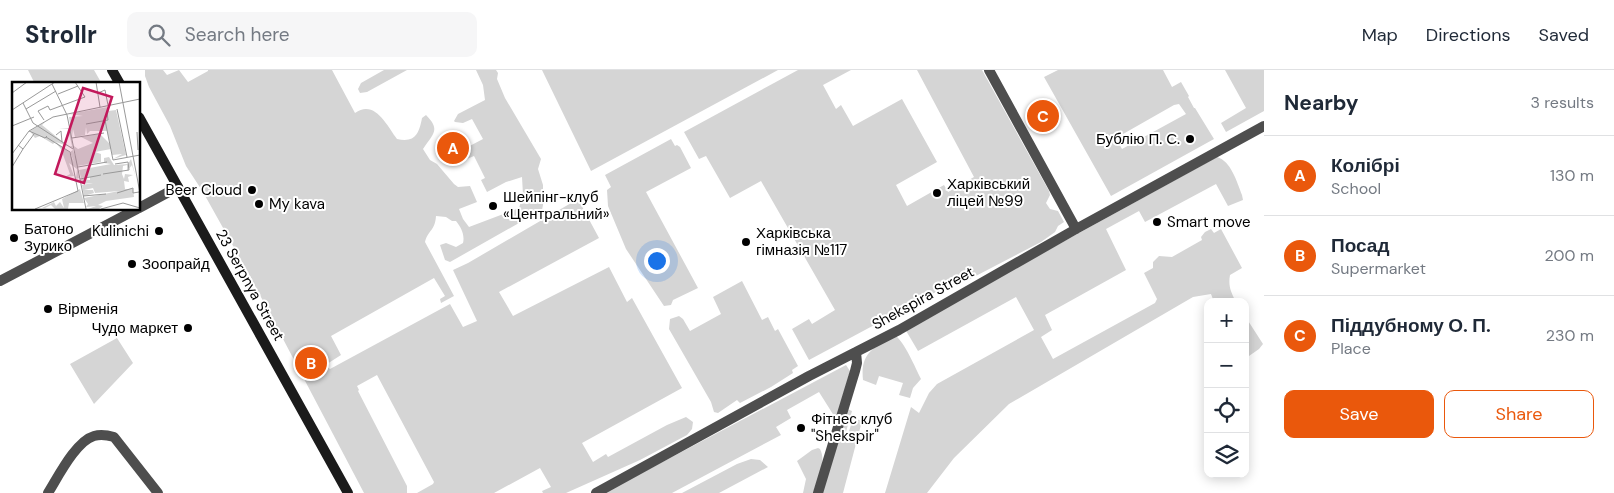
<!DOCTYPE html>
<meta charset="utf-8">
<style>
body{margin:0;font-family:"DM Sans",sans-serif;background:#f6f6f7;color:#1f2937}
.controls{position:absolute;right:15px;bottom:15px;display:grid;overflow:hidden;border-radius:10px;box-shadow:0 2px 12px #0003}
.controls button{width:45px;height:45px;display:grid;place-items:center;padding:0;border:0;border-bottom:1px solid #e0e1e3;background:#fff;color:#1f2937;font:25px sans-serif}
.you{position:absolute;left:656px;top:190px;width:18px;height:18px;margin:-12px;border:4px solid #fff;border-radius:50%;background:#1a73e8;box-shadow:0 0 0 8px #1a73e833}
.badge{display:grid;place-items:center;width:32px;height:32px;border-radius:50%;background:#ea580c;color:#fff;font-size:16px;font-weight:700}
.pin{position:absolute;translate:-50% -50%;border:2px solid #fff;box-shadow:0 1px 5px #0006}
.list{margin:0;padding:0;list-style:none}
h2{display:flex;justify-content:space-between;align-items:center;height:65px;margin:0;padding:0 20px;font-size:21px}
h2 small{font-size:16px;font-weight:400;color:#747a83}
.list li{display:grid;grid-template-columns:32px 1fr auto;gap:15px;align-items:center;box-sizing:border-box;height:80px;padding:0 20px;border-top:1px solid #e0e1e3}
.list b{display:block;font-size:19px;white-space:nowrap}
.list p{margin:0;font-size:16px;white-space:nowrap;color:#747a83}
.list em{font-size:16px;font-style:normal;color:#747a83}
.actions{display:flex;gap:10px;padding:15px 20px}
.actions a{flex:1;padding:11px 0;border:1px solid #ea580c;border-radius:10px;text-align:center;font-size:18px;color:#ea580c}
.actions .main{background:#ea580c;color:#fff}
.icon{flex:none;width:28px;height:28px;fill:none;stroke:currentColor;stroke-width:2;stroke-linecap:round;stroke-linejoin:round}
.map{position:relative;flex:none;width:1264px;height:423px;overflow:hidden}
header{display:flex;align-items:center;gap:30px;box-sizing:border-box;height:70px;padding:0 25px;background:#fff;border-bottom:1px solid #e0e1e3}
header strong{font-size:24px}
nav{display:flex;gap:28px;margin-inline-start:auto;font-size:18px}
.search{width:350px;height:45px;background:#f6f6f7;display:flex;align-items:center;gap:12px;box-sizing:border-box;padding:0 18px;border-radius:10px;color:#747a83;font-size:19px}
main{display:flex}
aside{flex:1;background:#fff}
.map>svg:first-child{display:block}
</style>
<header>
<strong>Strollr</strong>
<div class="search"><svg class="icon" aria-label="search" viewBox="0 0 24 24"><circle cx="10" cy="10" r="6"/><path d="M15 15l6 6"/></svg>Search here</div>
<nav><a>Map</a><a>Directions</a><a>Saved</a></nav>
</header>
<main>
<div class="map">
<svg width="1264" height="423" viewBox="0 0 1264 423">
<rect width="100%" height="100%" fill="#fff"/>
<!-- green -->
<path fill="#d5d5d5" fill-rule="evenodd" d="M28 0H94L102 14H35Z
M145 0H163L167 5 179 0 188 12 208 1V0H332L355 43C375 29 387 56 397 69 415 73 419 64 422 48L426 45C441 60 433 64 423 79L430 90 437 94 454 114 458 117 470 116 477 132 459 139 463 149 469 157 519 138 523 125 522 107 506 112 487 122 481 110 485 108 474 86 467 89 462 80 483 69 472 49 463 53 455 52 454 51 458 44 485 30 483 15 476 0H496L498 3 497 9 505 28 541 89 538 99 543 115V135L542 140 450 192 445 190 440 175 446 173 456 177 463 173C465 165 461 157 456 151H452L446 147 436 146C435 161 428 160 425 172L454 226 441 233 440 229 445 226 434 208 331 266 341 285 327 294 326 296 330 299 450 234 463 257 477 251 453 200 468 193 578 129 599 168 499 222 513 246 609 197 627 232 632 228 682 318 582 373 593 392 606 384 608 387 667 355 686 347 693 352 692 359 687 365 640 390 566 423H543L542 421 551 417 540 398 494 423H417L433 414 434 412 377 305 357 316 359 320 358 321 407 416V423H364L251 208 203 122 186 96 170 56 149 17 145 6Z
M384 0H407L367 22 360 23 358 19 361 13Z
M542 0H778L591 101Z
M798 0H851L823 15 836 39 841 35 853 56 902 29 937 92 896 115 907 136 944 115 948 122 974 107 917 0H982L1049 121 1050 125 1046 133 1050 139 1058 141 1064 152 1058 156 1055 162 1041 172 970 209 964 211 962 208 809 290 792 259 809 249 812 254 835 240 761 111 730 128 706 86 699 89 684 62Z
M1058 0H1163L1172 17 1181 12 1189 26 1188 27 1194 38H1195L1214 69 1111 126 1044 7ZM1179 34 1186 44 1122 79 1116 68 1174 35Z
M1225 0H1264V41L1226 62 1221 53 1246 38Z
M671 69 675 76 677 75 680 77 691 98 646 122 698 218 673 230 671 235 664 236 626 179 608 136 607 120 611 117 605 105Z
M1217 87C1231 91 1237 112 1242 125L1243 130 1228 136 1216 114 1145 152 1139 141 1106 159 1126 200 1045 245 1052 260 1041 267 1053 289 1155 233 1157 229 1144 203 1153 198V192L1159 186 1172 187 1202 170 1201 167 1205 162 1211 159 1214 163 1221 159 1242 198 1230 205C1228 216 1231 222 1236 232H1214L1211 224 1193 227 1009 334 954 388 927 423H885L911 337 919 343 929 323 937 314 1034 260 1016 227 918 281 905 259Z
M742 211 762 250 768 247 775 261 778 259 798 296 792 300 793 303 771 317 740 333 737 330 718 343 714 342 711 332 669 259 670 249 679 246 683 249 690 261 721 244 713 227Z
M1245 246 1263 274 1259 279 1249 286 1245 284Z
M895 265C905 273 915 297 921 309L913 318 910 328 899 325 903 313 879 306 876 315 863 310C860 282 874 278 895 265Z
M117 268 133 293 94 334 70 294Z
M846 295 850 301 836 349 819 322 787 340 791 348 776 357 781 365 672 423H604Z
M847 339 852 341 843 372 847 367 853 349 860 350 862 351 843 423H822Z
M818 378 820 379C827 392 817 409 813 423H803L806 409 797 391 812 380Z
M751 389 760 390 768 397 719 423H682L737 394Z"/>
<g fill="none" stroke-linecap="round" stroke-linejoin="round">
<!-- street -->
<path stroke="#4e4e4e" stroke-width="10" d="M989 0 1076 159
M139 138 178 117
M0 211 137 139
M48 423C58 407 76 371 94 366 101 364 107 365 114 367L158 423
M596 423 809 306 899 260 1076 159 1264 56
M818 423 855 301 857 293 856 282"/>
<!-- secondary -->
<path stroke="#1b1b1b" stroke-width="10" d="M112 0 120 14
M139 47 348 423"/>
</g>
<!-- markers -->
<g fill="#000" stroke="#fff" stroke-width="2">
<circle cx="1190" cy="69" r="5"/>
<circle cx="252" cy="120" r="5"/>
<circle cx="937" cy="123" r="5"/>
<circle cx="259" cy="134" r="5"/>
<circle cx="493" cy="136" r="5"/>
<circle cx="1157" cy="152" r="5"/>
<circle cx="159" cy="161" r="5"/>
<circle cx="14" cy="168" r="5"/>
<circle cx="746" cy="172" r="5"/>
<circle cx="132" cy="194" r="5"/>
<circle cx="48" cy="239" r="5"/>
<circle cx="188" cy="258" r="5"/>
<circle cx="801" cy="358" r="5"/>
</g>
<g text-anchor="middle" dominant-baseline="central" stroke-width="4" stroke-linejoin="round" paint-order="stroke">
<!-- poi labels -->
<g font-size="15" fill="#000" stroke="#fff" text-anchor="start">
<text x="1180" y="69" text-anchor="end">Бублію П. С.</text>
<text x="947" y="114">Харківський<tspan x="947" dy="17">ліцей №99</tspan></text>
<text x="242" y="120" text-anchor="end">Beer Cloud</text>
<text x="503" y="127">Шейпінг-клуб<tspan x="503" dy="17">«Центральний»</tspan></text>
<text x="269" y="134">My kava</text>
<text x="1167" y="152">Smart move</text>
<text x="24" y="159">Батоно<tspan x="24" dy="17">Зурико</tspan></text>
<text x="149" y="161" text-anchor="end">Kulinichi</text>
<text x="756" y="163">Харківська<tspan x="756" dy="17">гімназія №117</tspan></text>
<text x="142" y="194">Зоопрайд</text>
<text x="58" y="239">Вірменія</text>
<text x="178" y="258" text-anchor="end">Чудо маркет</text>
<text x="811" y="349">Фітнес клуб<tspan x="811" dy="17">"Shekspir"</tspan></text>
</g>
<!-- street labels -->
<g font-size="15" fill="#000" stroke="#fff">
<text transform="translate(250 215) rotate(61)">23 Serpnya Street</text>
<text transform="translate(923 228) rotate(-29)">Shekspira Street</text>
</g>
</g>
<!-- overview -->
<g transform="translate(12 12)">
<rect width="128" height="128" fill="#fff"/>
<path d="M96 25V29L104 28 114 73 101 77 110 72 100 73 99 67 83 70 89 72V80L65 84 67 96 64 97 65 87 57 81 62 94 53 95 58 92 49 67 43 60 41 62 28 54 23 56 18 49 33 40 30 43 57 65 60 64 56 47H47L58 46 61 66 44 60 57 70 62 80 58 70 61 68 64 77 62 64 66 67 81 61 69 55 88 52 98 62 95 49H78L75 52 74 45 73 53 63 55 61 47 60 55 57 35 71 34 57 32ZM97 75 102 83 116 82 119 77 124 96 120 83 115 89V83L111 84 110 92 112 97 113 92 121 93 116 95 117 100 122 101 112 99 113 107H121L122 115 94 119 86 123 91 124 87 127H76L84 124 74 125 76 122 72 116 107 109 83 111 81 106 72 108H81L82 111 72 114 70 103 81 101 70 102 69 97 78 98V95L69 96 67 88 99 82 92 81V76ZM68 107 72 121H57L56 127H43L39 123 33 126 40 127 30 126 42 120 44 124 48 120 52 126 50 117Z" fill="#d5d5d5"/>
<path fill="none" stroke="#999" stroke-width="1" d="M84 0 88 25M107 0 128 111M40 2 55 33 74 127M0 11 15 0M86 11 93 8 96 23M46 12 66 4M11 21 21 41 61 67M14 27 44 9M105 27 115 75M0 28 43 0M32 38 26 29 36 24 38 28 73 15 63 0M93 38 101 78 128 73M74 42 96 38 95 30M0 44 22 35M17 49 33 56 35 54M125 50 126 68M44 53 49 49 50 60M34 55 58 70 66 109M60 56 92 51M6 63 11 67 22 52M0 72 17 49 41 35 128 17M0 85 11 67M66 85 95 80M91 92 117 88 116 80 103 82M68 97 89 93M105 111 121 106V111L127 110M71 114 94 112M23 127 66 109M89 127 111 121 128 126"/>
<path fill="#c2185b" fill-opacity="0.15" stroke="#c2185b" stroke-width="2.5" d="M71 6 100 15 72 101 43 92Z"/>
<rect width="128" height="128" fill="none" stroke="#000" stroke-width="2.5"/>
</g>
</svg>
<div class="controls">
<button>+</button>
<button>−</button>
<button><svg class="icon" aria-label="locate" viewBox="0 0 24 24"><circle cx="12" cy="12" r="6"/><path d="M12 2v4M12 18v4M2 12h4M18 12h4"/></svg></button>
<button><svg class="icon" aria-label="layers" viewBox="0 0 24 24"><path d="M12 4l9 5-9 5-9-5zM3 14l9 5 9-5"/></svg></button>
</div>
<div class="you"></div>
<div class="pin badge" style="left:453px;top:78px">A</div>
<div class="pin badge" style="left:311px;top:293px">B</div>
<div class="pin badge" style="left:1043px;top:46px">C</div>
</div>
<aside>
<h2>Nearby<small>3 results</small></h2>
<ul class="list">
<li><span class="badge">A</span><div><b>Колібрі</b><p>School</p></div><em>130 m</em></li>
<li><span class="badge">B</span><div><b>Посад</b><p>Supermarket</p></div><em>200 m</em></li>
<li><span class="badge">C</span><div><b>Піддубному О. П.</b><p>Place</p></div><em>230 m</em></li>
</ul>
<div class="actions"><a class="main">Save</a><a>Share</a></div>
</aside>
</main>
